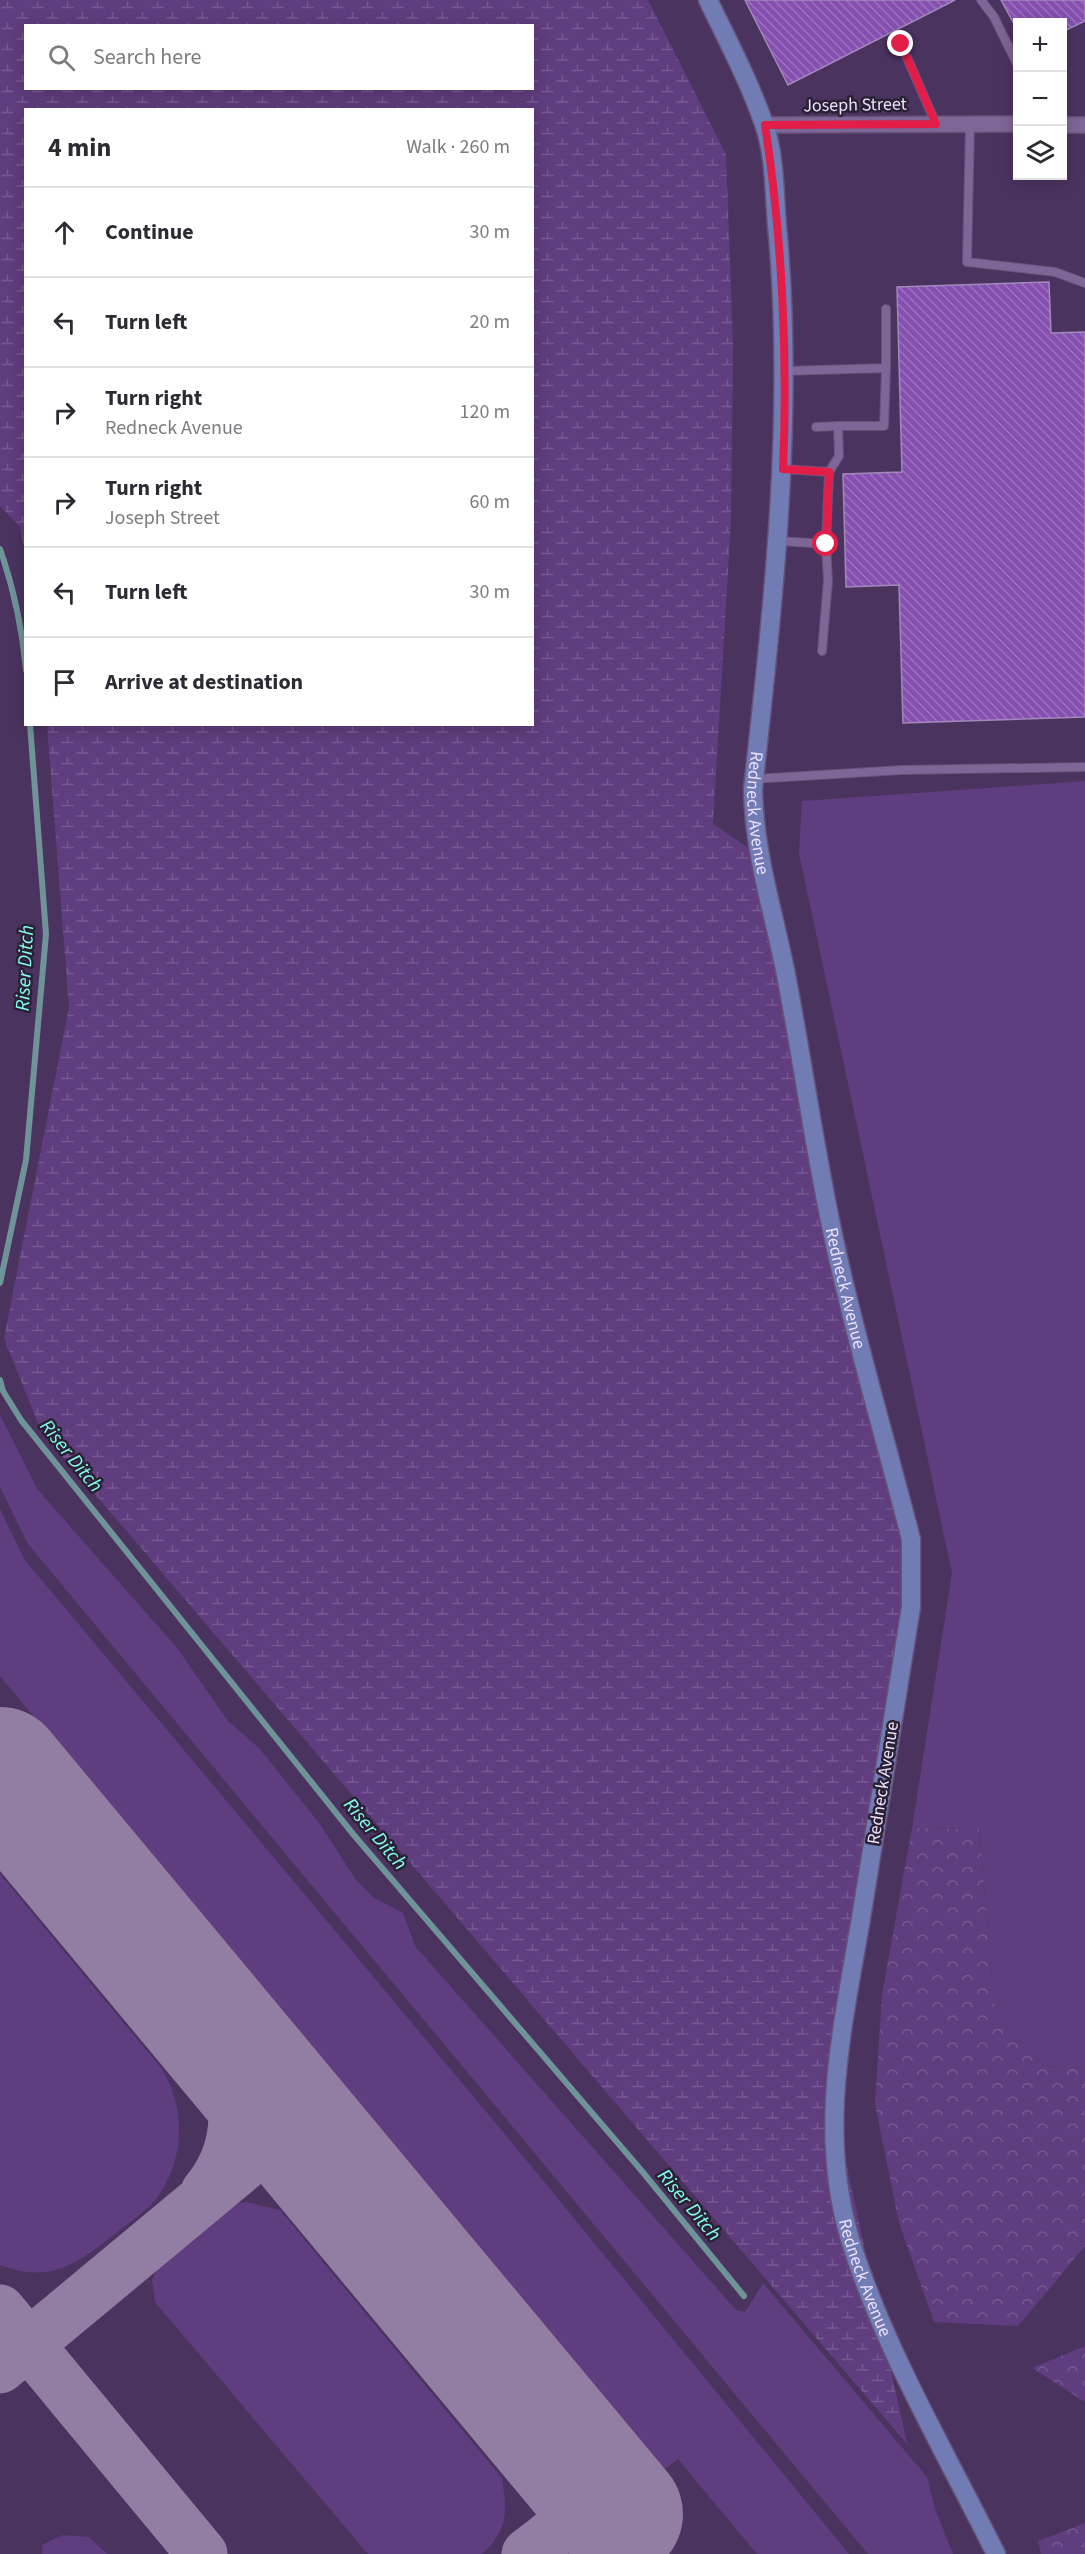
<!DOCTYPE html>
<meta charset="utf-8">
<style>
body{margin:0;font-family:"Source Sans 3",sans-serif;background:#f7f7f7;color:#2b2b33}
.controls{position:absolute;right:18px;top:18px;display:grid;overflow:hidden;border-radius:0px;box-shadow:0 3px 15px #0003}
.controls button{width:54px;height:54px;display:grid;place-items:center;padding:0;border:0;border-bottom:2px solid #e1e1e2;background:#fff;color:#2b2b33;font:30px sans-serif}
.stop{position:absolute;width:18px;height:18px;margin:-14px;border:4px solid #e11d48;border-radius:50%;background:#fff}
.stop.end{background:#e11d48;border-color:#fff;box-shadow:0 2px 6px #0008}
.list{margin:0;padding:0;list-style:none}
h2{display:flex;justify-content:space-between;align-items:center;height:78px;margin:0;padding:0 24px;font-size:26px}
h2 small{font-size:20px;font-weight:400;color:#7c7c81}
.list li{display:grid;grid-template-columns:39px 1fr auto;gap:18px;align-items:center;box-sizing:border-box;height:90px;padding:0 24px;border-top:2px solid #e1e1e2}
.list b{display:block;font-size:22px;white-space:nowrap}
.list p{margin:0;font-size:20px;white-space:nowrap;color:#7c7c81}
.list em{font-size:20px;font-style:normal;color:#7c7c81}
.icon{flex:none;width:33px;height:33px;fill:none;stroke:currentColor;stroke-width:2;stroke-linecap:round;stroke-linejoin:round}
.map{position:relative;flex:none;width:1085px;height:2554px;overflow:hidden}
.search{position:absolute;background:#fff;box-shadow:0 3px 15px #0003;left:24px;top:24px;width:510px;height:66px;display:flex;align-items:center;gap:15px;box-sizing:border-box;padding:0 21px;border-radius:0px;color:#7c7c81;font-size:22px}
.panel{position:absolute;background:#fff;box-shadow:0 3px 15px #0003;left:24px;top:108px;width:510px;height:618px;border-radius:0px}
.map>svg:first-child{display:block}
</style>
<div class="map">
<svg width="1085" height="2554" viewBox="0 0 1085 2554">
<defs>
<pattern id="forest-crowns" width="20" height="18" patternUnits="userSpaceOnUse" patternTransform="scale(1.5)"><rect width="20" height="18" fill="#603d7e"/><path d="M2 6a3 3 0 1 1 6 0M12 15a3 3 0 1 1 6 0" fill="none" stroke="#775991"/></pattern>
<pattern id="wetland-marsh" width="20" height="14" patternUnits="userSpaceOnUse" patternTransform="scale(1.5)"><rect width="20" height="14" fill="#603d7e"/><path d="M1 5h8M5 5V1M11 12h8M15 12V8" fill="none" stroke="#775991"/></pattern>
<pattern id="building-back-hatch" width="6" height="6" patternUnits="userSpaceOnUse" patternTransform="scale(1.5)"><rect width="6" height="6" fill="#8650b1"/><path d="M-1 5l2 2M0 0l6 6M5-1l2 2" fill="none" stroke="#9d71c0"/></pattern>
</defs>
<rect width="100%" height="100%" fill="#4b335f"/>
<!-- green -->
<path fill="#603d7e" d="M1085 781V2068L1044 2066 995 2012 979 1829 912 1828 952 1573 799 853 802 801Z
M0 1415 38 1490 177 1648 228 1721 259 1748 320 1824 356 1880 373 1897 403 1913 415 1946 736 2310 745 2312 763 2283 927 2477 935 2509 953 2554H868L28 1544 0 1487Z
M0 1509 25 1560 509 2139 849 2554H757L678 2459 663 2471 0 1676Z
M0 1874 162 2069C186 2109 185 2159 157 2198 146 2212 129 2222 115 2234 77 2264 50 2284 0 2265Z
M246 2202 280 2210 502 2478C507 2512 509 2529 482 2554H368L155 2302 152 2280 158 2267 230 2205Z
M63 2535 89 2537 107 2554H42V2545Z"/>
<!-- forest -->
<path fill="url(#forest-crowns)" d="M912 1828 979 1829 995 2012 1044 2066 1085 2068V2246L1018 2326 934 2322 899 2223 875 2104 882 1995Z
M1085 2346V2402L1032 2368Z
M1085 2523V2554H1041L1038 2541Z"/>
<!-- wetland -->
<path fill="url(#wetland-marsh)" fill-rule="evenodd" d="M0 0H648L726 154 733 344 731 520 713 824 759 855 911 1539 833 2103 907 2444 41 1431 4 1338 69 1007 47 725 532 724V110H26L25 553 20 527 0 506ZM26 26H532V88H26Z"/>
<g fill="none" stroke-linecap="round" stroke-linejoin="round">
<!-- stream -->
<path stroke="#6f9498" stroke-width="6" d="M0 549C14 589 22 628 26 670
M0 1283 26 1160 46 934 30 724
M0 1380 3 1391 21 1420 353 1834 641 2170 744 2296"/>
<!-- taxiway -->
<path stroke="#927ea3" stroke-width="51" d="M206 2192C246 2144 234 2097 225 2040
M0 2310 202 2554
M0 2368 250 2160C281 2149 297 2152 327 2163
M527 2554C547 2538 578 2519 579 2491 580 2480 573 2465 570 2454"/>
<!-- runway -->
<path stroke="#927ea3" stroke-width="128" d="M0 1771 619 2514"/>
</g>
<!-- building -->
<path fill="url(#building-back-hatch)" stroke="#a288bb" stroke-width="1.5" d="M745 0H955L788 85Z
M1001 0H1085V21L1062 32V22H1013Z
M1049 282 1051 333 1085 332V717L903 723 899 585 846 587 843 474 902 472 897 287Z"/>
<g fill="none" stroke-linecap="round" stroke-linejoin="round">
<!-- lane casing -->
<g stroke="#665177" stroke-width="10">
<path id="lane" d="M981 0 994 17 1018 66
M901 44 936 124
M970 124 967 262 1055 272 1085 283
M886 368V309
M784 371 886 368 884 426H838L839 456 829 472 826 544 828 581 822 651
M816 427 838 426
M783 469 829 472
M779 541 826 544
M755 779 902 770 1085 767"/>
</g>
<!-- street casing -->
<g stroke="#665177" stroke-width="18">
<path id="street" d="M765 125 1018 124
M1062 125H1085"/>
</g>
<!-- secondary casing -->
<g stroke="#665177" stroke-width="21">
<g id="secondary">
<path id="s1" d="M708 0C728 41 749 81 764 124 776 158 774 200 778 236 794 422 773 605 753 789 754 855 775 916 787 980 805 1074 817 1168 839 1262 860 1354 887 1446 911 1539V1607C895 1706 879 1806 863 1906 845 2018 816 2126 850 2239 883 2347 946 2453 996 2554"/>
</g>
</g>
<!-- lane -->
<use href="#lane" stroke="#7e6696" stroke-width="8"/>
<!-- street -->
<use href="#street" stroke="#7e6696" stroke-width="15"/>
<!-- secondary -->
<use href="#secondary" stroke="#717bb4" stroke-width="18"/>
</g>
<g fill="none" stroke-linecap="round" stroke-linejoin="round">
<!-- route -->
<path stroke="#e11d48" stroke-width="8" d="M826 544 829 472 783 469C788 359 782 235 765 125L936 124 901 44"/>
</g>
<g text-anchor="middle" dominant-baseline="central" stroke-width="5" stroke-linejoin="round" paint-order="stroke">
<!-- street labels -->
<g font-size="18" fill="#ede0fb" stroke="#2b2135">
<text transform="translate(855 105) rotate(-1)">Joseph Street</text>
<text stroke="none"><textPath href="#s1" startOffset="828">Redneck Avenue</textPath></text>
<text stroke="none"><textPath href="#s1" startOffset="1312">Redneck Avenue</textPath></text>
<text transform="translate(883 1783) rotate(-81)">Redneck Avenue</text>
<text stroke="none"><textPath href="#s1" startOffset="2320">Redneck Avenue</textPath></text>
</g>
<!-- water labels -->
<g font-size="20" font-style="italic" fill="#84fcf1" stroke="#2b2135">
<text transform="translate(25 968) rotate(-87)">Riser Ditch</text>
<text transform="translate(71 1456) rotate(51)">Riser Ditch</text>
<text transform="translate(375 1834) rotate(50)">Riser Ditch</text>
<text transform="translate(689 2205) rotate(50)">Riser Ditch</text>
</g>
</g>
</svg>
<div class="controls">
<button>+</button>
<button>−</button>
<button><svg class="icon" aria-label="layers" viewBox="0 0 24 24"><path d="M12 4l9 5-9 5-9-5zM3 14l9 5 9-5"/></svg></button>
</div>
<div class="stop" style="left:826px;top:544px"></div>
<div class="stop end" style="left:901px;top:44px"></div>
<div class="search"><svg class="icon" aria-label="search" viewBox="0 0 24 24"><circle cx="10" cy="10" r="6"/><path d="M15 15l6 6"/></svg>Search here</div>
<section class="panel">
<h2>4 min<small>Walk · 260 m</small></h2>
<ul class="list">
<li><svg class="icon" aria-label="ahead" viewBox="0 0 24 24"><path d="M12 20V5M6 11l6-6 6 6"/></svg><div><b>Continue</b></div><em>30 m</em></li>
<li><svg class="icon" aria-label="left" viewBox="0 0 24 24"><path d="M17 20v-9H6M10 6l-5 5 5 5"/></svg><div><b>Turn left</b></div><em>20 m</em></li>
<li><svg class="icon" aria-label="right" viewBox="0 0 24 24"><path d="M7 20v-9h11M14 6l5 5-5 5"/></svg><div><b>Turn right</b><p>Redneck Avenue</p></div><em>120 m</em></li>
<li><svg class="icon" aria-label="right" viewBox="0 0 24 24"><path d="M7 20v-9h11M14 6l5 5-5 5"/></svg><div><b>Turn right</b><p>Joseph Street</p></div><em>60 m</em></li>
<li><svg class="icon" aria-label="left" viewBox="0 0 24 24"><path d="M17 20v-9H6M10 6l-5 5 5 5"/></svg><div><b>Turn left</b></div><em>30 m</em></li>
<li><svg class="icon" aria-label="arrive" viewBox="0 0 24 24"><path d="M6 21V4h12l-3 4 3 4H6"/></svg><div><b>Arrive at destination</b></div></li>
</ul>
</section>
</div>
